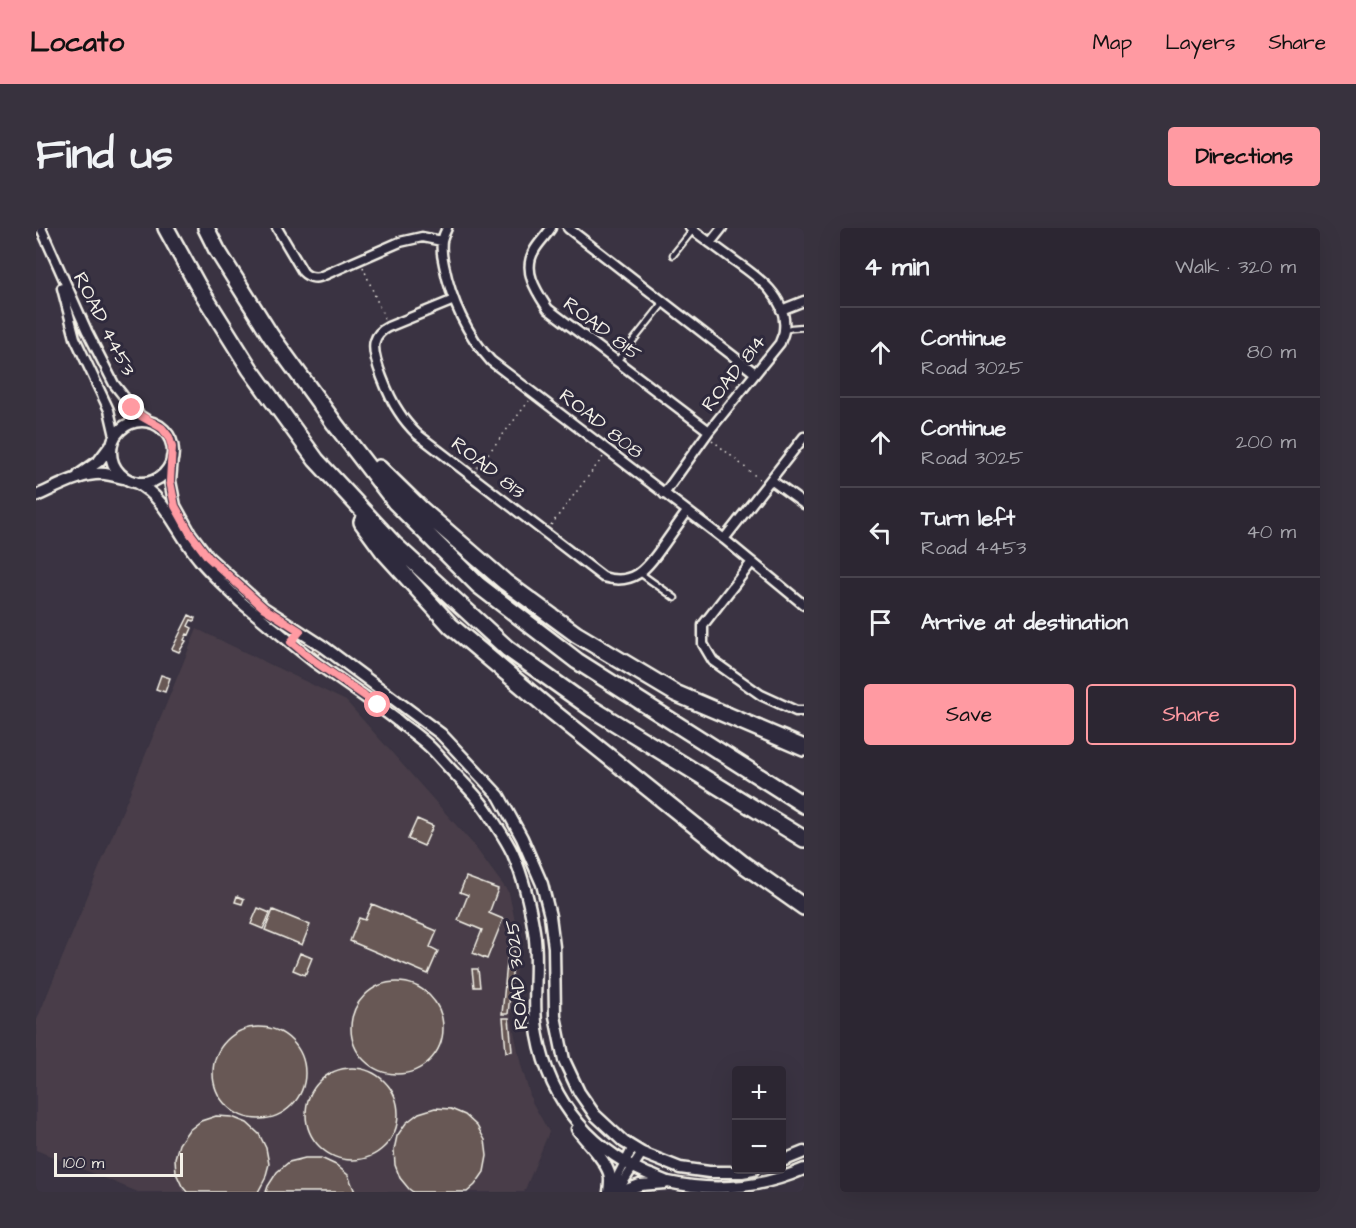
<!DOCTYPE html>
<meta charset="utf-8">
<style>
body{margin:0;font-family:"Architects Daughter",sans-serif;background:#38323e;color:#f1f3f6}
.controls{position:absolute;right:18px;bottom:18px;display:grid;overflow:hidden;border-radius:6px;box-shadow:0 6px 24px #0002}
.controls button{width:54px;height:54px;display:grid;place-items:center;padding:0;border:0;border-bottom:2px solid #48434d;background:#2c2632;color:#f1f3f6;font:30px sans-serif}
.scale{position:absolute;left:18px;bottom:15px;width:129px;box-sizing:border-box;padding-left:6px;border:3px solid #f4f1e8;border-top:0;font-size:16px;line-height:21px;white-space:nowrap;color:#f4f1e8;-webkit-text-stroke:4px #2f2a3d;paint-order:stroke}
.stop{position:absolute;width:18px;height:18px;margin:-14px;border:4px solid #ff9aa2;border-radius:50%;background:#fff}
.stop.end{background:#ff9aa2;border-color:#fff;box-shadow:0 2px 6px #0008}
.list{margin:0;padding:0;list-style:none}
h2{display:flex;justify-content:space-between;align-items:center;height:78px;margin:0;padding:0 24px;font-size:26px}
h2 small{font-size:20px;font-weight:400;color:#a6a5ac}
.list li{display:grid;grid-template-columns:39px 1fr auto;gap:18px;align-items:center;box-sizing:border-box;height:90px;padding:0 24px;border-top:2px solid #48434d}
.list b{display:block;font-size:22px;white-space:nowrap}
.list p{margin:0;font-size:20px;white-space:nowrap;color:#a6a5ac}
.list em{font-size:20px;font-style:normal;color:#a6a5ac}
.actions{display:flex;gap:12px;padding:18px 24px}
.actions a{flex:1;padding:14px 0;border:2px solid #ff9aa2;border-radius:6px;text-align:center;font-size:21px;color:#ff9aa2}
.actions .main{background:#ff9aa2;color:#111}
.icon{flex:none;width:33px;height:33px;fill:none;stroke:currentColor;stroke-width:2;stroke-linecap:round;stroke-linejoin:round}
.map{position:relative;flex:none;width:768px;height:964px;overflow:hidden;border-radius:6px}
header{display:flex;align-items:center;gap:36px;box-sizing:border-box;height:84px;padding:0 30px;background:#ff9aa2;color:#111}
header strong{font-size:28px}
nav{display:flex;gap:33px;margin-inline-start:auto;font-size:21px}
.intro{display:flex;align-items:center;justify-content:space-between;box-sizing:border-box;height:144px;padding:0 36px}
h1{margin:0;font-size:42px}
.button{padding:15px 27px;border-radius:6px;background:#ff9aa2;color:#111;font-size:21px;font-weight:700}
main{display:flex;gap:36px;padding:0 36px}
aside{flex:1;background:#2c2632;border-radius:6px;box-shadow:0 6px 24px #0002}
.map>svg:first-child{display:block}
</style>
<header>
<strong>Locato</strong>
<nav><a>Map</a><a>Layers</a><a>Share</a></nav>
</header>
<div class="intro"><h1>Find us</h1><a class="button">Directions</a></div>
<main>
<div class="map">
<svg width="768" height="964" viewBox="0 0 768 964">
<rect width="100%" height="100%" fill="#3a3342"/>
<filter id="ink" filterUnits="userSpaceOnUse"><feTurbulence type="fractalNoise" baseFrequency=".0167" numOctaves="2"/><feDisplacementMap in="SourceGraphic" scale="12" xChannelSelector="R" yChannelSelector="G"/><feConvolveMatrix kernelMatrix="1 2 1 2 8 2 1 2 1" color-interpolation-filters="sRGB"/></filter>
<g filter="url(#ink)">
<!-- built -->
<path fill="#483e48" d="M161 401 310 473 436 615 473 665 483 712 475 789 485 837 496 874 513 904 488 964H102L0 922V794Z"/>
<!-- building -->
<path fill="#675855" stroke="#f4f1e8" stroke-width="1.5" d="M153 387 159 390 158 393 155 392 152 398 156 400 153 407 151 406 148 412 150 413 143 424 136 421Z
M279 418 285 423 282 427 276 422Z
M125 447 134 450 129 464 120 461Z
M381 591 397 598 388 618 372 611Z
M430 649 462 661 453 685 467 691 451 731 437 725 446 702 422 692 432 667 424 664Z
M201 668 208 671 206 676 199 674Z
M336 676 401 703 394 719 402 723 392 746 314 713 323 690 329 692Z
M222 680 234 685 227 701 215 696Z
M237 682 274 697 266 717 229 702Z
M473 715 479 716 472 786H466Z
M264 725 276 730 269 747 257 742Z
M436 741H442L444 759H438Z
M315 800a46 46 0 1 1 92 0a46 46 0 1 1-92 0Z
M467 790H473L476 823 470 824Z
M177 845a46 46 0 1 1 92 0a46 46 0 1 1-92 0Z
M270 886a46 46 0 1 1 92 0a46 46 0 1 1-92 0Z
M399 880 415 881 429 887 441 898 449 912 451 928 448 944 439 957 431 964H377L373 961 364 950 359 937 358 922 361 908 370 895 383 885Z
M180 888 196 889 211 895 223 906 230 920 233 936 229 951 222 964H151L146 958 140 945 139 930 143 916 152 903 165 893Z
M269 930H285L300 937 312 947 319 964H230L232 958 241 944 253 934Z"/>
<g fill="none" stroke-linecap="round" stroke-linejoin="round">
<!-- service casing -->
<g stroke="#f4f1e8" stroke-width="9">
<path id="service" d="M637 27 657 2
M748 102 756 100 768 99
M581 133 628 74
M604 345 639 370"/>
</g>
<!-- minor casing -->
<g stroke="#f4f1e8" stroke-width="13">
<path id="minor" d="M5 0 51 103 78 156 97 180 105 188 116 195
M241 0 267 44C272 49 279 51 286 48L364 14 386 9 406 13
M411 0C409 4 407 9 406 13 405 21 406 29 408 37 415 72 431 107 455 133L688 311 768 377
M515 0C510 8 502 15 498 23 486 43 501 64 512 81L673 203
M532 0 719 145
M674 15 686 0
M26 60 39 110 73 182 79 208
M418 72 352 99C346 102 341 106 339 113 334 127 354 171 363 184 368 192 374 199 381 206L567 349C597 358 610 342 626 319 634 308 642 296 651 284
M745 82 768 73
M735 252 768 276
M628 266 673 203 744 115C745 111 748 106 748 102 752 70 722 49 699 33 684 22 669 11 654 0
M688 311 768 209
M716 334 667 397V416L677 433 725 467 760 483H768
M575 961 597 919
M581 964 606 925"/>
</g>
<!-- tertiary casing -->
<g stroke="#f4f1e8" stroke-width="15">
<path id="tertiary" d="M75 224a31 31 0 1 1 62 0a31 31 0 1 1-62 0Z
M136 230 134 253 139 278 154 305 172 329 228 380 288 419 405 506 463 568 486 610 506 656 514 688 518 719 519 788 528 832 543 864 559 887 588 914 606 925 644 940 673 944H706L717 942
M43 247 63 233 75 217
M99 254C131 270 140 304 163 331 175 346 190 359 204 373 213 381 224 389 233 397 249 409 263 422 279 434 307 454 335 472 362 493 373 502 385 510 395 520 404 529 412 539 421 548 433 561 446 573 455 589 462 600 471 613 477 626 487 649 494 678 498 703 503 733 497 764 500 794 508 864 548 918 612 946 619 948 625 952 632 954 678 964 725 960 768 941
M0 268C21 259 46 244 69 246 76 247 82 249 88 250
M541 901C551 915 567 928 573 945 575 951 574 957 573 964
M746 933 768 924
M585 964 604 957 629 955"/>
</g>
<!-- motorway casing -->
<g stroke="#f4f1e8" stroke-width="20">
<path id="motorway" d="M130 0 162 58 214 141 280 232 358 316 472 421 555 480 768 611
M170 0 181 22 235 108 299 196 359 274 442 357 541 433 768 577
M343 240 385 281 469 354 540 406 639 465 768 520
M326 294 348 324 415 398 517 484 707 636 768 679"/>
</g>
<!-- path -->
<path stroke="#f4f1e8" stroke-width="1.5" stroke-dasharray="1.5 4.5" stroke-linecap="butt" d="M327 39 349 92
M676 212 723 251
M441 240 493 173
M515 297 567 229"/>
<!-- service -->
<use href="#service" stroke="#2f2a3d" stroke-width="4.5"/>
<!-- minor -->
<use href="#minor" stroke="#2f2a3d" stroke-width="8"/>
<!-- tertiary -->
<use href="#tertiary" stroke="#2f2a3d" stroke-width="10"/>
<!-- motorway -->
<use href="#motorway" stroke="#2f2a3d" stroke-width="15"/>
</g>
</g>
<g fill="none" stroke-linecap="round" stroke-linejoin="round" filter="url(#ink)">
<!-- route -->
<path stroke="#ff9aa2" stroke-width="8" d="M96 180 105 188 126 200 133 209 136 219 134 253 139 278 154 305 172 329 228 380 264 403 255 414 278 433 342 477"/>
</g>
<g text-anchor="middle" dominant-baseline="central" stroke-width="6" stroke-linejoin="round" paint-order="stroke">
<!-- street labels -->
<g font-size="20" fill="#f4f1e8" stroke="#2f2a3d">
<text transform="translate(68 96) rotate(63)">ROAD 4453</text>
<text transform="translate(566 101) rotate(37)">ROAD 815</text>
<text transform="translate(698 145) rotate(-52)">ROAD 814</text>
<text transform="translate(565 196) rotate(38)">ROAD 808</text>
<text transform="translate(452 240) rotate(38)">ROAD 813</text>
<text transform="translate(481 747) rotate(-95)">ROAD 3025</text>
</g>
</g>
</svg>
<div class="controls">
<button>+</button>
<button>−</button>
</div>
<div class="scale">100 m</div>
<div class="stop" style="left:342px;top:477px"></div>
<div class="stop end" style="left:96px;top:180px"></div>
</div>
<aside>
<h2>4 min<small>Walk · 320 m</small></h2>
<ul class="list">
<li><svg class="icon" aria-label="ahead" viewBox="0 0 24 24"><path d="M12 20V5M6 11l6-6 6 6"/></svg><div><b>Continue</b><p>Road 3025</p></div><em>80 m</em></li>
<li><svg class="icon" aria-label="ahead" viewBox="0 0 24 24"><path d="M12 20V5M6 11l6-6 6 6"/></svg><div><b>Continue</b><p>Road 3025</p></div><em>200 m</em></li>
<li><svg class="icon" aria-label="left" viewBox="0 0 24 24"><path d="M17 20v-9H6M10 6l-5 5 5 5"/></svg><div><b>Turn left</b><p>Road 4453</p></div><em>40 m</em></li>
<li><svg class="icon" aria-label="arrive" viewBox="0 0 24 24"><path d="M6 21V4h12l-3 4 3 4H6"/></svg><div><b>Arrive at destination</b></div></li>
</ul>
<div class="actions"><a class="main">Save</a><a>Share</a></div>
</aside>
</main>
